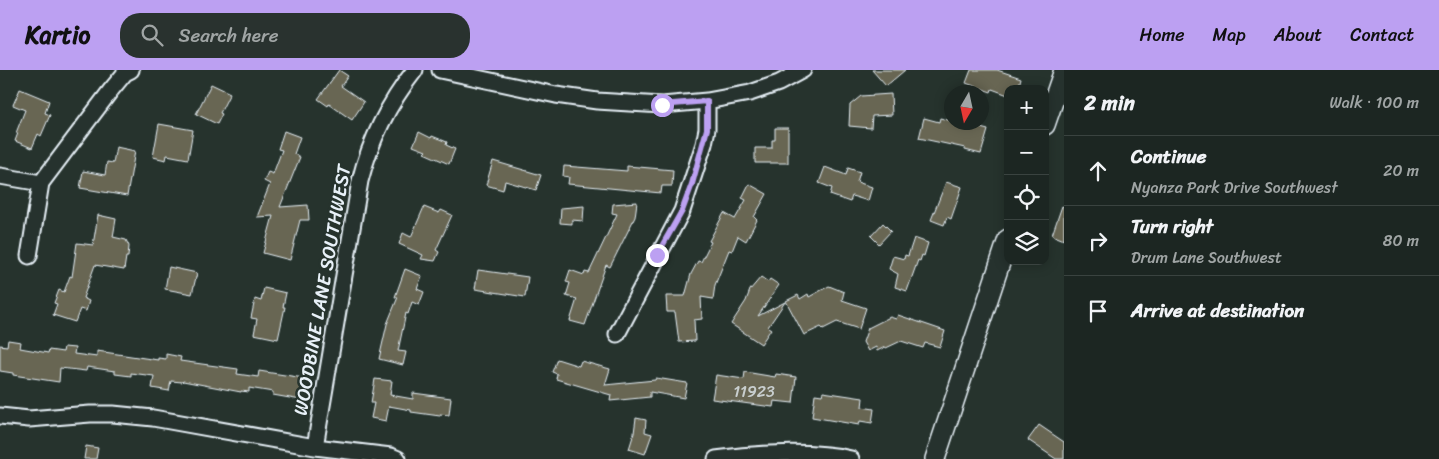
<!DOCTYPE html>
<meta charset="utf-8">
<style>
body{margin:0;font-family:Sriracha,sans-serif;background:#29322f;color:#f1f3f6}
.controls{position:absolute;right:15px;top:15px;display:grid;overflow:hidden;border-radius:10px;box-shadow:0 2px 12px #0003}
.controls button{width:45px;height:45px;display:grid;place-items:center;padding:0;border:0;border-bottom:1px solid #3a4340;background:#1c2622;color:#f1f3f6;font:25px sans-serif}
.compass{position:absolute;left:944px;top:15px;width:45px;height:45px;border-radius:50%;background:#1c2622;box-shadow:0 2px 12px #0003;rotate:189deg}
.stop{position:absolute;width:15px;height:15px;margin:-11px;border:4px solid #bca0f2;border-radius:50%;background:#fff}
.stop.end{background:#bca0f2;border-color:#fff;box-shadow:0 1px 5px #0008}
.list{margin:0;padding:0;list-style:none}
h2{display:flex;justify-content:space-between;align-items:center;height:65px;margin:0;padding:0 20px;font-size:21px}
h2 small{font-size:16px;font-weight:400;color:#a0a5a5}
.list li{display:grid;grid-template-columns:32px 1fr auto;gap:15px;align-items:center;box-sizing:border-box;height:70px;padding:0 20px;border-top:1px solid #3a4340}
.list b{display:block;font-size:19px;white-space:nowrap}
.list p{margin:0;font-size:16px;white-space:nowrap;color:#a0a5a5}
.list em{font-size:16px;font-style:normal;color:#a0a5a5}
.icon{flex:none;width:28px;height:28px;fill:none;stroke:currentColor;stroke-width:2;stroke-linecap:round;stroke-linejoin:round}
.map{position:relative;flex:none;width:1064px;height:389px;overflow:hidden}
header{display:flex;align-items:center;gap:30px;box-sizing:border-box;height:70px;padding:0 25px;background:#bca0f2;color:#111}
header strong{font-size:24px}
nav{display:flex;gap:28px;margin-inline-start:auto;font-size:18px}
.search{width:350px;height:45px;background:#29322f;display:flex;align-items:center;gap:12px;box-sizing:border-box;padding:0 18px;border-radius:20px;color:#a0a5a5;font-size:19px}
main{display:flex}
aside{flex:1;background:#1c2622}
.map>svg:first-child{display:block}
</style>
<header>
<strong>Kartio</strong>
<div class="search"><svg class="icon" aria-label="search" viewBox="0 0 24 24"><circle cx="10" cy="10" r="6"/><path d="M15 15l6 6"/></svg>Search here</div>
<nav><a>Home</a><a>Map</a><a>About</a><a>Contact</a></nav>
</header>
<main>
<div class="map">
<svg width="1064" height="389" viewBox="0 0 1064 389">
<rect width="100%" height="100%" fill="#26332d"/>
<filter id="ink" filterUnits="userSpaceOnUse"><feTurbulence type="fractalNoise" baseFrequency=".02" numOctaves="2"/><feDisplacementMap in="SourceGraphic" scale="10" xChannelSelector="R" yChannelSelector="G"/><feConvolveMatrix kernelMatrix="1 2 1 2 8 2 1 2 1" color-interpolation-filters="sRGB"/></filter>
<g filter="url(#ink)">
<!-- building -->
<path fill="#686652" stroke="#e8f1f8" d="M339 0 348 6 341 16 364 32 352 50 329 34 328 36 318 29Z
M872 0H905L886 16Z
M971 0H997L1021 8 1018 19H1008V25L992 19 991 22 966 13Z
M211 14 230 23 220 43 222 44 217 54 196 44Z
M20 19 49 31 45 43 50 45 41 66 38 64 32 78 15 71 18 63H16L25 40 13 35Z
M891 24 892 45 872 46 871 58 849 56 850 35 861 26Z
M924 48 939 52 940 48 952 51V52H958L988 60 981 84 965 80V78L919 68Z
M159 54 193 60 188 89 167 85 166 90 153 87Z
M775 58H788V93H755V78H772V70H775Z
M284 61 300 67 294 84 300 87 280 137 308 135 309 150H300L290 190 263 183 273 146 257 147 270 114 264 111 268 102 273 104 282 80 278 79Z
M419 62 431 68 432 66 447 72 446 75 455 79 449 94 424 83 426 81 413 76Z
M116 77 135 81 127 126 80 118 83 101 105 105 107 92 113 93Z
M493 91 541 105 536 120 505 111 503 120 486 115Z
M564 96 627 101V96L673 100 672 116H662L661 123 568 114 569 107 563 106Z
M825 97 846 105 848 98 860 102 857 112 872 117 868 131 852 126 850 132 830 125 832 118 819 113Z
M946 112 962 117 951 149 947 147 944 155 931 150Z
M749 114 767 124 754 147 757 150 746 171 738 166 732 181 729 180 715 215 713 229 701 227 702 249 694 250 695 271 679 272 675 242H667L666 226H685L691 204 698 191 701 192 711 172 709 171 724 143 735 149 746 130 742 128Z
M637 132 635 147 610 197 606 195 585 255 570 251 577 229 566 226 570 213 566 212 570 200 584 205 585 202 589 203 617 144 612 143 613 134Z
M584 136 583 151 572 150V154L560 153 561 138Z
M1062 136 1064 137V170L1052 165Z
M424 137 439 143 441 140 452 145 436 180 439 182 435 191 421 189 423 185 399 174 403 163 411 167Z
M98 145 116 149 113 167 126 170 129 176 128 187H126L124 200 95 195 83 228 89 231 86 241 80 239 75 252 53 245 57 234 54 233 59 220 64 222 70 206 72 207 77 173 93 175Z
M883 153 891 161 879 174 871 166Z
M914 168 928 173 924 186 922 185 920 191 918 190 907 221 895 217 898 204 889 199 893 186 904 189 905 185 908 186Z
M169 197 197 203 192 224 165 219Z
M405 199 422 206 417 219 424 222 419 235 412 232 408 244 406 243 398 281 406 282 403 295 379 289 387 254 398 227H395Z
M478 200 528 207 525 227 475 219Z
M761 207 768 212 770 209 779 215 758 246 785 232 768 257 771 259 761 274 731 254 746 231 750 220Z
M829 216 844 222 842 230 866 238 859 259 837 252 823 259 821 257 804 265 786 231 798 225 800 229 808 224 809 227Z
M264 218 286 223 283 237H285L278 269 254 264 257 249 251 248 255 229 261 231Z
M898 245 945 261 940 277 925 273 923 278 901 271 886 278 885 277 877 281 876 277 868 281 863 272 868 258 890 247 896 249Z
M8 270 21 272 20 278 48 283 49 280 63 282 64 277 75 278 74 284 97 287V281L158 290V288L166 289V284L181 287 180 291 238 299 237 304 258 307 259 301 304 308 301 330 273 325V322L249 318V322L241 321V322L183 311 182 312 171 311 169 321 152 318 154 306 131 303V306L115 304V301L87 297 86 301 60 298 59 312 13 305V303L0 301V275L7 276Z
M557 289 579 296 581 291 610 299 605 315 655 310 656 308 687 313 684 328 650 322V327L610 331 611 325 556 309 557 304 552 302Z
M745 302 775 307 776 304 796 307 793 333 774 331 773 337 712 329 716 305 744 309Z
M375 309 392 311 390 325 413 329V323L451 328 449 345 440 344V346L411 342V340L389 336 386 351 371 348 374 333H371Z
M823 322 863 328 862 337 874 339 872 353 860 351 859 355 812 347 815 324 822 325Z
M636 348 646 350 645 362 652 364 645 384 629 379 634 363Z
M1039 355 1064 372V389H1056L1028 370Z
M86 376 98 378 96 389H84Z"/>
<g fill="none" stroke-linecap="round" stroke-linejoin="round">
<!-- minor casing -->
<g stroke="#e8f1f8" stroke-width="19">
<path id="minor" d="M440 0 556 25 597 31 662 35 707 31 750 23 779 13 803 0
M0 106 41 113
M29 186 41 113 111 20 125 3 131 0
M617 264 682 141 704 74 707 59V31
M0 346 29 349 90 344H113L153 348 315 377 391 386 398 389
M315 377 360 111C370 71 389 33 415 0
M716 389C755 383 813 380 851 389"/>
</g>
<!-- tertiary casing -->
<g stroke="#e8f1f8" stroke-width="22">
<path id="tertiary" d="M1045 55 1064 0
M935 389 1008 169"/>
</g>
<!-- minor -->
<use href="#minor" stroke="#26332d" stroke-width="15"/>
<!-- tertiary -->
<use href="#tertiary" stroke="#26332d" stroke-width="19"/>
</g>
</g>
<g fill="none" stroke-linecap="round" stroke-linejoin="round" filter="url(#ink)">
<!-- route -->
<path stroke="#bca0f2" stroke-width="6" d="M657 185 682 141 692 114 707 59V31L662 35"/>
</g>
<g text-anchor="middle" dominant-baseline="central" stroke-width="5" stroke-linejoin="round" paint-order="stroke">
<!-- number labels -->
<g font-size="16" fill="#c8cece">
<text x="754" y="321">11923</text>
</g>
<!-- street labels -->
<g font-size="19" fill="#e8f1f8" stroke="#26332d">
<text transform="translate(322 220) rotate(-80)">WOODBINE LANE SOUTHWEST</text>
</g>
</g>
</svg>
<div class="controls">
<button>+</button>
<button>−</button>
<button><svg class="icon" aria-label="locate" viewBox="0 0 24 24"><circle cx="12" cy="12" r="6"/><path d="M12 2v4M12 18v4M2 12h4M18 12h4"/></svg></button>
<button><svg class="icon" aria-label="layers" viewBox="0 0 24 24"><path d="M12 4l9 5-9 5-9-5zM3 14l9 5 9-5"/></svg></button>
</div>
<svg class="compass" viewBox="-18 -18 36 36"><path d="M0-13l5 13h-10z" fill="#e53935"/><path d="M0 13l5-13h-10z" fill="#a0a5a5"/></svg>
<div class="stop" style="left:662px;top:35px"></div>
<div class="stop end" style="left:657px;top:185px"></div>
</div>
<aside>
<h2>2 min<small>Walk · 100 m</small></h2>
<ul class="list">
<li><svg class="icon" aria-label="ahead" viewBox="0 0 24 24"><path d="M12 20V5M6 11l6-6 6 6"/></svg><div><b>Continue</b><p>Nyanza Park Drive Southwest</p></div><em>20 m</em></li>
<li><svg class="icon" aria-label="right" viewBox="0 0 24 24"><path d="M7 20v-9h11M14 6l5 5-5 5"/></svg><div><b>Turn right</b><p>Drum Lane Southwest</p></div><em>80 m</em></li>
<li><svg class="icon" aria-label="arrive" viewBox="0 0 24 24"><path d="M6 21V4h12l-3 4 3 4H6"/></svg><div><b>Arrive at destination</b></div></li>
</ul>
</aside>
</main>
